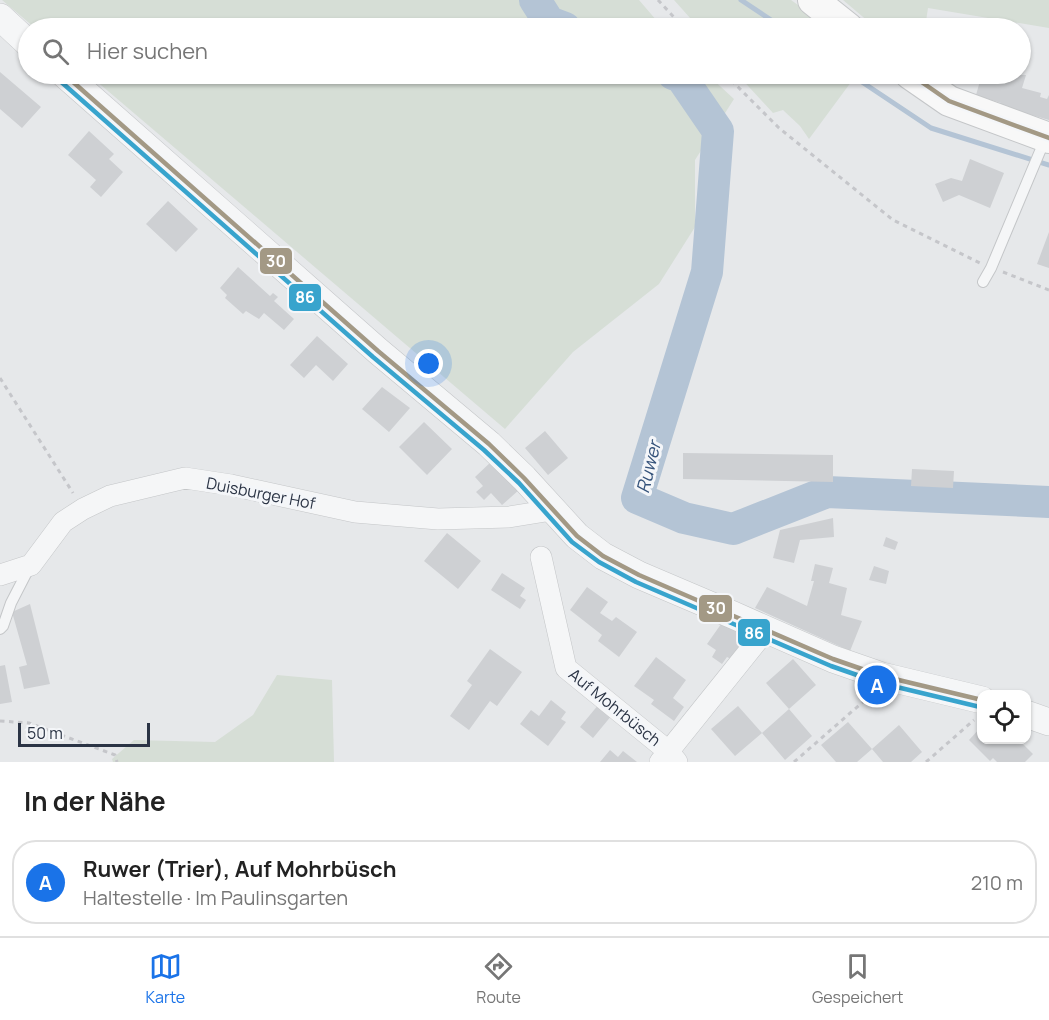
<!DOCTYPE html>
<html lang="de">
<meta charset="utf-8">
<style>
body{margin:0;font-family:Manrope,sans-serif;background:#f6f6f6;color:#222}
.controls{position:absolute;right:18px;bottom:18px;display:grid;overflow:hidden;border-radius:12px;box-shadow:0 2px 4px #0004}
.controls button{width:54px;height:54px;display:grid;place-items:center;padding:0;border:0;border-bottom:2px solid #e0e0e0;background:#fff;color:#222;font:30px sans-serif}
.scale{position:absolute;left:18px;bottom:15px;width:132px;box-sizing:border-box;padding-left:6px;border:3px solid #2b3445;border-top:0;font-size:16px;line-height:21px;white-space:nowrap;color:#2b3445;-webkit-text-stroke:4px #f4f6f9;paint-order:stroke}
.you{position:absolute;left:429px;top:364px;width:21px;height:21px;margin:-15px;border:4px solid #fff;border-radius:50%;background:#1a73e8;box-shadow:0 0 0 9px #1a73e833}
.badge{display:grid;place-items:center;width:39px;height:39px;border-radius:50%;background:#1a73e8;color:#fff;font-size:20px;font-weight:700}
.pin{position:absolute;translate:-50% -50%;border:3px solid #fff;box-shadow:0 2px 6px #0006}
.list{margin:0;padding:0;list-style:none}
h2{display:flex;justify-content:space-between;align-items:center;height:78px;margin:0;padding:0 24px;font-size:26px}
h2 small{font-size:20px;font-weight:400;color:#767676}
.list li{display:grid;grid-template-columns:39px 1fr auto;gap:18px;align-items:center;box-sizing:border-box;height:84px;margin:0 12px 12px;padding:0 12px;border:2px solid #e0e0e0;border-radius:24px}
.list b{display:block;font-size:22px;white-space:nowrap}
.list p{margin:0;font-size:20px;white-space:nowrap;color:#767676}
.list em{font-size:20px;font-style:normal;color:#767676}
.icon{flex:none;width:33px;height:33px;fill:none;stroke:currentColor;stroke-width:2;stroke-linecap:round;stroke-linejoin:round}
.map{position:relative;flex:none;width:1049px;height:762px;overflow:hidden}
.search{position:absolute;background:#fff;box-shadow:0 2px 4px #0004;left:18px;right:18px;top:18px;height:66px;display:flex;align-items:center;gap:15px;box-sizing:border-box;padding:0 21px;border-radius:33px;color:#767676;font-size:22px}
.sheet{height:174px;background:#fff}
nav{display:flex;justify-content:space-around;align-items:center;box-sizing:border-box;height:84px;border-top:2px solid #e0e0e0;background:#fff;font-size:16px;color:#767676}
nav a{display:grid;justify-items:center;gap:3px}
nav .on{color:#1a73e8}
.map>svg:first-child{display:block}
</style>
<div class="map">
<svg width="1049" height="762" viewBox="0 0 1049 762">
<rect width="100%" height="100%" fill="#e6e8ea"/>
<!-- green -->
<path fill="#d6ded6" d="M2 0H639L663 28H35Z
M674 0H791L830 28H699Z
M843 0H1049V28L928 8 925 28H876Z
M88 74H707L734 99 695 160V227L659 284 573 352 505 429Z
M737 74H857L809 139 800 126 783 110 773 113Z
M277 675 332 680 334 762H113L112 759 134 740 215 742 253 715Z"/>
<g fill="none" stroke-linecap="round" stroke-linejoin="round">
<!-- stream -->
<path stroke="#b4c4d5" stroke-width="5" d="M741 0 783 28
M850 74 931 128 1049 165"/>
<!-- river -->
<path stroke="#b4c4d5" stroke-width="32" d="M535 0 549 22 565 28
M673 74 681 77 718 131 707 272 637 498 684 518 733 529 827 492 1049 502"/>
</g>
<!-- building -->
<path fill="#ced0d3" d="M0 72 41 107 22 128 0 109Z
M982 74 996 76 997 74 1026 75 1022 88 1041 93 1040 97 1047 99 1049 95V120L1000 106 1001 103 976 95Z
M89 131 114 154 109 159 123 172 101 197 90 187 96 180 68 155Z
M970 159 1004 173 990 208 959 195 943 202 935 184 951 178 962 181Z
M168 201 198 229 176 252 146 224Z
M1049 232V268L1037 264Z
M238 267 270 296 273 293 278 297 274 301 294 319 284 330 264 313 259 319 246 311 243 314 225 298 227 295 220 288Z
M317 336 348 364 333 381 316 365 304 378 290 365Z
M382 387 410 408 389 432 362 409Z
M424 422 452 449 427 475 399 447Z
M545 431 568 458 548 475 525 448Z
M683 453 833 455V482L683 479Z
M493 460 520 489 502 505 491 493 484 500 476 492 483 486 475 477Z
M912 469 954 471 953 488 911 486Z
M833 518 834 537 800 540 794 563 773 558 780 530Z
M447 533 481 561 458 589 424 561Z
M886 537 898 542 895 550 883 546Z
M815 564 833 568 829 583 847 588 841 615 862 621 850 651 755 608 767 587 807 606 814 581H811Z
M874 566 889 571 886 584 869 580Z
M502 573 525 588 520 596 526 600 520 609 491 590Z
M587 587 608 602 600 613 612 621 616 617 637 632 619 657 598 641 602 635 570 610Z
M30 604 50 684 24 689 19 667 27 665 12 612Z
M726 617 749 633 731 659 727 657 722 664 712 657 716 650 707 644Z
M490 649 522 672 497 706 490 701 469 730 450 716 472 685 467 681Z
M656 657 686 680 673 698 684 707 674 721 651 704 654 700 634 686Z
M793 659 816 685 789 709 766 683Z
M5 665 12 702 0 704V666Z
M551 700 566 712 561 719 566 722 548 746 520 724 531 710 539 716Z
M599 704 612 715 593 738 580 727Z
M738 706 762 733 735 756 711 729Z
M789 709 812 736 785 760 762 733Z
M848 722 872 749 857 762H836L821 745Z
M899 725 922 752 911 762H883L872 749Z
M981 727V740H1019L1033 754 1025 762H997L993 758 990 761 969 740Z
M610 750 618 757 623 751 637 762H600Z"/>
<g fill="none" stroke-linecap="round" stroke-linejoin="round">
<!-- service casing -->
<g stroke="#c4c6c8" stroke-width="12">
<path id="service" d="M983 282 991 268 1046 137
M0 629 3 626 11 603 29 568"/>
</g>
<!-- minor casing -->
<g stroke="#c4c6c8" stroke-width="22">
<path id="minor" d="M541 557 566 668 668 751 677 762
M0 575 31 565 63 522 83 509 110 496 185 478 231 485 355 512 438 519 509 517 552 510
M660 762 766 630"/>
</g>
<!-- tertiary casing -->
<g stroke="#c4c6c8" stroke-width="28">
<path id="tertiary" d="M0 17 28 43
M64 74 378 351 489 444 524 478 577 536 603 556 639 575 733 615 833 659 882 676 982 700
M1026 714 1049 722"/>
</g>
<!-- secondary casing -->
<g stroke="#c4c6c8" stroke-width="32">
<path id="secondary" d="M813 0 848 28
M910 74 949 101 1049 138"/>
</g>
<!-- path -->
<path stroke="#c5c6ca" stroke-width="3" stroke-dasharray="4.5 4.5" stroke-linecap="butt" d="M658 0 684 28
M725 74 779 128 893 220 980 263
M1003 272 1049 290
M0 378 73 493
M0 721 29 723 115 755 117 762
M794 762 872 694
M926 762 974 720"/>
<!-- service -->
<use href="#service" stroke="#f5f6f7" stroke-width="10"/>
<!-- minor -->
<use href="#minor" stroke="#f5f6f7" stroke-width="21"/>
<!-- tertiary -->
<use href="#tertiary" stroke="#f5f6f7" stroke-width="27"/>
<!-- secondary -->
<use href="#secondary" stroke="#f8f8f8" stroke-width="30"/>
<!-- bus-1 casing -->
<g stroke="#f4f6f9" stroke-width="9">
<path id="bus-1" d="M64 74 378 351 489 444 524 478 577 536 603 556 639 575 833 659 882 676 982 700
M910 74 949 101 1049 138"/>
</g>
<!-- bus-2 casing -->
<g stroke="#f4f6f9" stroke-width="9">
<path id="bus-2" d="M59 80 373 357 484 450 519 483 572 542 599 562 636 582 831 666 880 683 980 707"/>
</g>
<!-- bus-1 -->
<use href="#bus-1" stroke="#a39985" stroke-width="4.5"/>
<!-- bus-2 -->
<use href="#bus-2" stroke="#38a4cd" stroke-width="4.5"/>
</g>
<g text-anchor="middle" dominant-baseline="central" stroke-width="6" stroke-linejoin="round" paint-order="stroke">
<!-- street labels -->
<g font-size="16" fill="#2b3445" stroke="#f4f6f9">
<text transform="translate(261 493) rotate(11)">Duisburger Hof</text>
<text transform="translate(615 707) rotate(39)">Auf Mohrbüsch</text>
</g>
<!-- water labels -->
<g font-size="18" font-style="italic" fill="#34527a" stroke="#f4f6f9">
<text transform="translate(648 467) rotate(-76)">Ruwer</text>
</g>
</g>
<g stroke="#f4f6f9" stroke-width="2">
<rect x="259" y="247" width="34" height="28" rx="6" fill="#a39985"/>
<rect x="288" y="283" width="34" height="29" rx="6" fill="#38a4cd"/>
<rect x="698" y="594" width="35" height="29" rx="6" fill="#a39985"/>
<rect x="737" y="618" width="34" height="29" rx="6" fill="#38a4cd"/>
</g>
<g font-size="16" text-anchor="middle" font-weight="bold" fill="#fff">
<text x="276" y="267">30</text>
<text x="305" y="303">86</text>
<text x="716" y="614">30</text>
<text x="754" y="639">86</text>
</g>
</svg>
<div class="controls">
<button><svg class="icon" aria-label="locate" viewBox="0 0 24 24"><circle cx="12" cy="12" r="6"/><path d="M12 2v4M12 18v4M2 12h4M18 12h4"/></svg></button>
</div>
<div class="scale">50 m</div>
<div class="you"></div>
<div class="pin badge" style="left:877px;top:685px">A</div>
<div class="search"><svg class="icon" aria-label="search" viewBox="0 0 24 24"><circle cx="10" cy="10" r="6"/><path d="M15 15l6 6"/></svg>Hier suchen</div>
</div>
<section class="sheet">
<h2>In der Nähe<small></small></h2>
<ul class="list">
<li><span class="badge">A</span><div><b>Ruwer (Trier), Auf Mohrbüsch</b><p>Haltestelle · Im Paulinsgarten</p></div><em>210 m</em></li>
</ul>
</section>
<nav>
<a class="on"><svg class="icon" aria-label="map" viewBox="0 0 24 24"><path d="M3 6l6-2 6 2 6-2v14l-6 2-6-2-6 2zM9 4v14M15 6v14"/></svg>Karte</a>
<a><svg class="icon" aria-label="directions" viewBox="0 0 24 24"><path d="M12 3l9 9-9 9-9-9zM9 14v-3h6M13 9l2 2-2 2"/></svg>Route</a>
<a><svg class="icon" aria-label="saved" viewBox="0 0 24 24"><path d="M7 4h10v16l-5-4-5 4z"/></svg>Gespeichert</a>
</nav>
